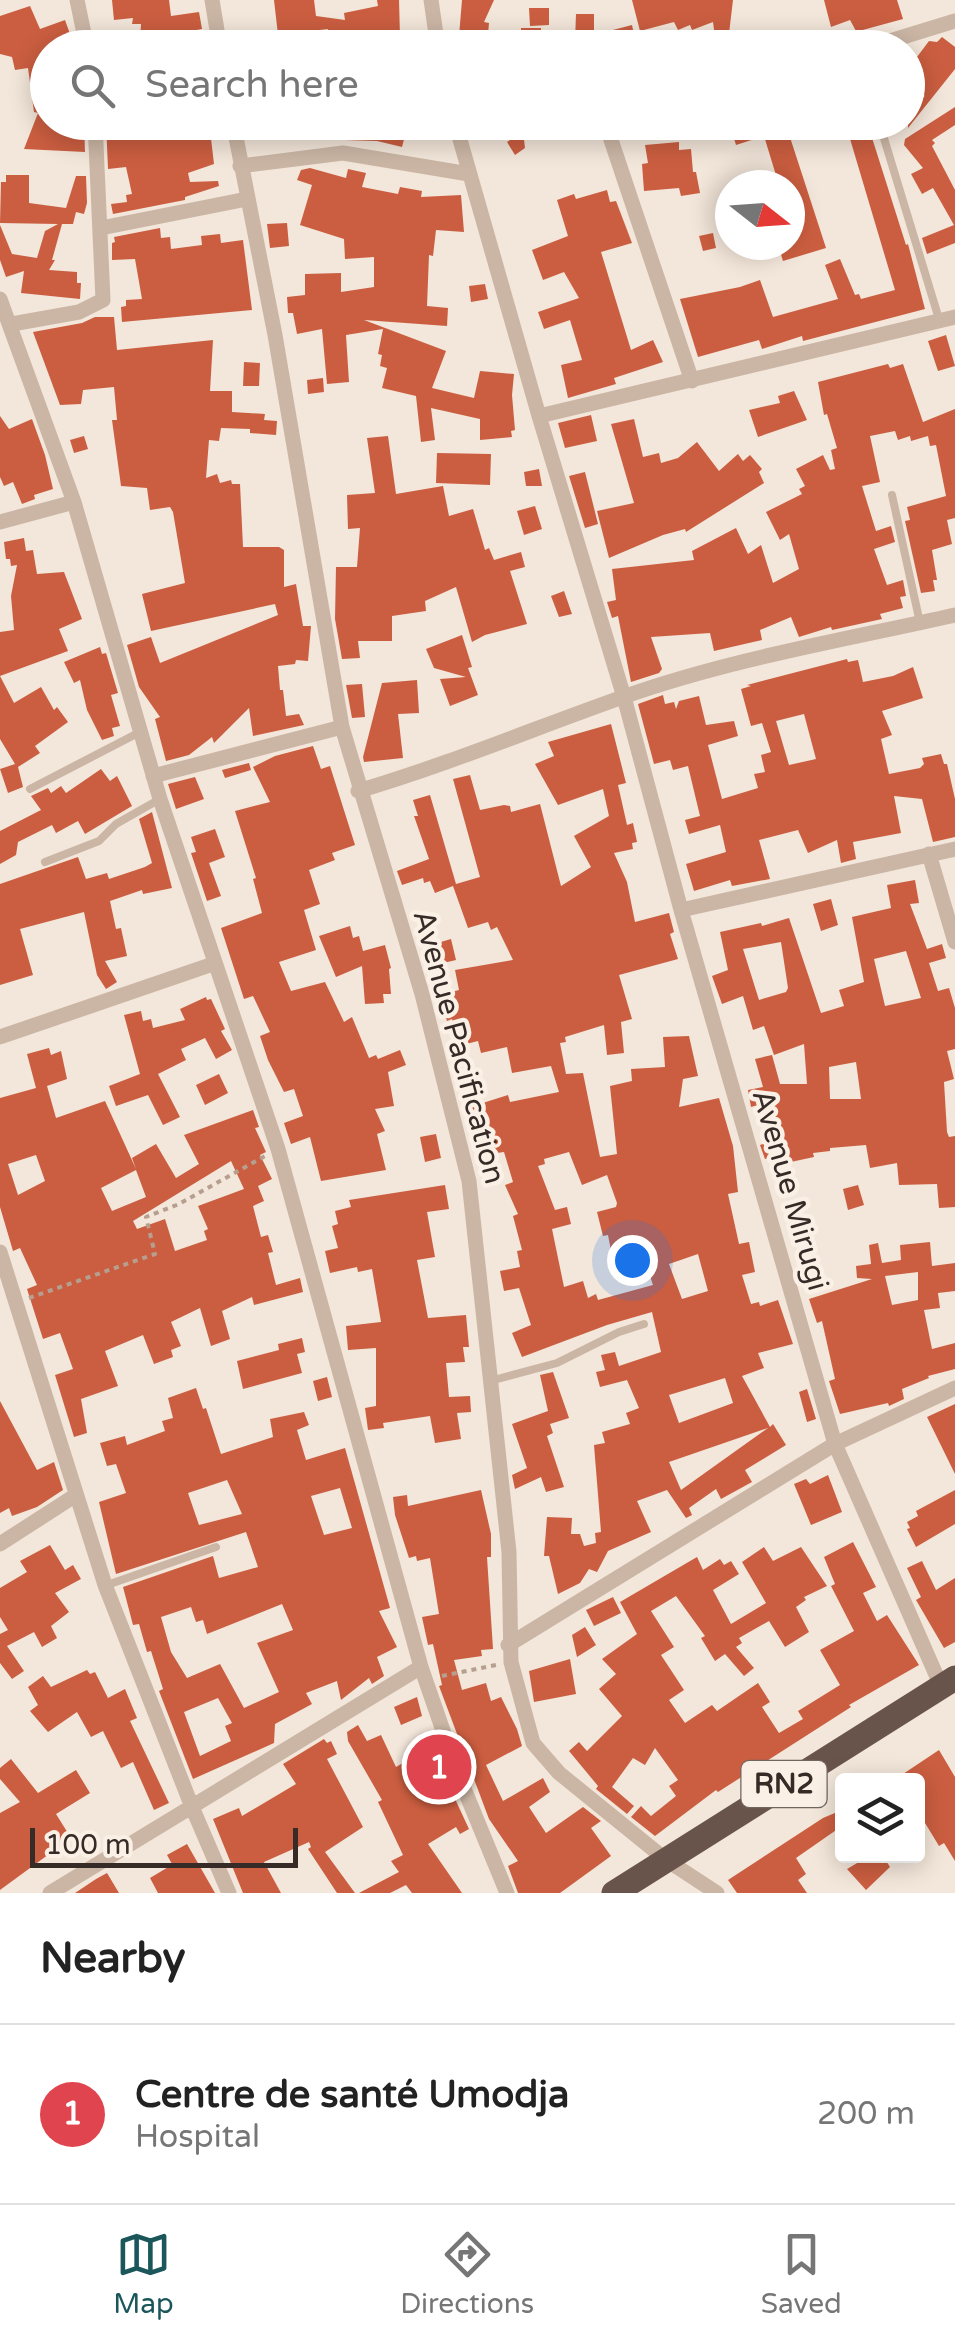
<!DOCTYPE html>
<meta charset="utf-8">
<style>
body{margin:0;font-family:"Varela Round",sans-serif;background:#f6f6f6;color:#222}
.controls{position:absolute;right:30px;bottom:30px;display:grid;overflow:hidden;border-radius:10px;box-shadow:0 5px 25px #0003}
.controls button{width:90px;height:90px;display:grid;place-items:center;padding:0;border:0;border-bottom:2px solid #e0e0e0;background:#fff;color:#222;font:50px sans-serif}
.compass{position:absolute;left:715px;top:170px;width:90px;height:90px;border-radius:50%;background:#fff;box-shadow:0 5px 25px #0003;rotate:107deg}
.scale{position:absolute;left:30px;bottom:25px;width:268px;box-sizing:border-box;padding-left:10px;border:5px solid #372b27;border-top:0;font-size:28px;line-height:35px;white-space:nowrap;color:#372b27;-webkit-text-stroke:8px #faf0e6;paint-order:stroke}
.you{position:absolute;left:632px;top:1260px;width:35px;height:35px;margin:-25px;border:8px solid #fff;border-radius:50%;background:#1a73e8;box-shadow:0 0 0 15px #1a73e833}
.badge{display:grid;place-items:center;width:65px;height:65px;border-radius:50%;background:#1b575a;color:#fff;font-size:32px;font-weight:700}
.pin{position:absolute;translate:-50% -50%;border:5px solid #fff;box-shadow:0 2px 10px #0006}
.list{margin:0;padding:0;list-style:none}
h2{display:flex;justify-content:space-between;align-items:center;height:130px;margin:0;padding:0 40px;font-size:42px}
h2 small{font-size:32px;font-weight:400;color:#767676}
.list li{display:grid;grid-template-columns:65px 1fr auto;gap:30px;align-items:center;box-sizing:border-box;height:180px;padding:0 40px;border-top:2px solid #e0e0e0}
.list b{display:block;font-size:38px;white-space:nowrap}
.list p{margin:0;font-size:32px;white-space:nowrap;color:#767676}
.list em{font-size:32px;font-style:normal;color:#767676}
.icon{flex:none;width:55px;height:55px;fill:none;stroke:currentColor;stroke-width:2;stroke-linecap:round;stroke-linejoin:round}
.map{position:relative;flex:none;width:955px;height:1893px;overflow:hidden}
.search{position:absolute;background:#fff;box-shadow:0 5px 25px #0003;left:30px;right:30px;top:30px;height:110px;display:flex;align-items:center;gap:25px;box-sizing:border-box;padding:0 35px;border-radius:55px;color:#767676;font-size:38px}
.sheet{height:310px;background:#fff}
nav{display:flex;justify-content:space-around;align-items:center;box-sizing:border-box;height:140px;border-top:2px solid #e0e0e0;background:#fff;font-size:28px;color:#767676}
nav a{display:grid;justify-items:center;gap:5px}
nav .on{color:#1b575a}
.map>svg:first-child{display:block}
</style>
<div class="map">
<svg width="955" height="1893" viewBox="0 0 955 1893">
<rect width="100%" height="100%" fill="#f3e6da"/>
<!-- building -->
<path fill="#cb5e40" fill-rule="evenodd" d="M112 0H169L171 16 199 12 202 29 140 40 141 24H132L133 18 114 20Z
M274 0H314L316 16 345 20 344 13 378 6 377 0H399L400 37 362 39 346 42 345 48H322L328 29 278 35Z
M462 0H494L484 22 489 23 487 46 458 48Z
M632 0H733L728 42 716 45 713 22 692 30 690 25 678 30 674 22 640 31Z
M824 0H897L903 19 859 31H856L850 20 831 27Z
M30 6 40 29 65 20 75 48H48V58L40 59 45 87H48V122H84L85 152 24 149 38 113 34 112 28 68 15 70 12 57 0 54V16Z
M529 8H549V25L530 26Z
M576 14H594V41H575Z
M632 25 637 48H614L609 31Z
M521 28H541V48H516V33H521Z
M942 37 955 47V69L908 128V104L925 96 908 82V69L929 41 937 42Z
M955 107V125L932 140 935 143 932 146 955 190V243L927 254 922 238 954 225 933 188 922 194 911 174 923 168 904 145 905 139Z
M106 122H162V135L210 130 214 164 188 173 190 182 218 181 219 186 185 197V200L113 214 111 204 127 202 126 195 132 194 126 167 108 169Z
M264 122 358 125V122H406L407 128 402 147 377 141 247 137 246 127Z
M729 122H794L795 126 787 128 826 248 783 261 778 245H790V185H779L764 136 736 145Z
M845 122H867L906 245 908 244 925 309 803 341 802 336 762 349 759 340 698 357 680 299 740 287 760 280 773 317 838 299 825 265 840 259 855 295 859 294 861 299 895 290Z
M523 131 525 148 515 155 507 142Z
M679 142V150L691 149 693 172H696L700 193 681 196 679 188 644 191 642 164 648 163 645 145Z
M310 168 346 178 348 169 366 173 362 187 398 194 400 187 422 191 421 197 461 195 464 232 436 230 433 256 429 255 427 306 448 308 447 326 364 320 446 351 432 388 474 398 480 371 514 374 512 395 515 430 511 431 512 437 480 440V419L431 408 435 440 421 442 416 396 382 388 387 368 380 366 382 355 378 354 383 329 346 335 349 382 327 384 322 329 297 334 293 313H288L287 297 305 295V274L341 273V292L374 287V257L345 259 344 239 300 225 312 185 297 180 301 170Z
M6 175H29V203L66 208 76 176H86L87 203 84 214 76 212 73 224H62L52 260H55L49 270 77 272V283H81L80 299 21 293 24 271 6 277 0 260V225L12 254 37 258 45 231 58 224 0 223 1 182H6Z
M607 190 610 202 616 201 632 243 601 252 631 350 653 340 663 362 614 378 616 384 568 398 561 365 582 360 570 320 544 329 538 312 579 298 564 272 543 280 532 250 568 236 557 200 574 194 576 199Z
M287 223 289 246 270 248 267 224Z
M160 228 161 238 170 237 171 249 202 245 201 236 220 234 221 243 243 240 252 310 122 322 121 307 126 306V300L142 299 135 259 112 260V243L115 242 114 237Z
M713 233 716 248 703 251 699 236Z
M485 284 488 299 471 302 469 286Z
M95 317H114L117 350 213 340 210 391H232V412L265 414 264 420 277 421 276 435 250 433V429L221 428 219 441 209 440 206 478 217 474 220 483 231 480 232 484H240L243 547H279L284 550V587L296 584 303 626H311L308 661 296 660 295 664 278 666 280 690H283L286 716 299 714 304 725 253 736 249 708 214 743 212 737 189 755 166 761 155 719 160 717 139 687 127 645 151 637 160 663 278 615 275 604 151 631 142 594 185 583 173 512 170 507 150 510 147 488 121 486 112 420H117L114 387 83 390 81 404 60 405 33 332 82 323Z
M946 335 955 366 938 371 928 341Z
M244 362 260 363 259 386H243Z
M888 364 890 368 903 364 923 422 955 409V518L947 520 952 544 932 550 937 580H933L935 591 921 593 905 521 910 520 907 507 946 496 936 445 930 446 928 436 911 441 910 436 898 440 895 431 870 436 880 482 862 486 876 531 891 526 895 542 874 549 887 585 903 580 906 596 900 597 903 608 880 614 882 619 832 630 831 627 799 637 791 617 760 630 762 640 714 651 710 633 651 637 662 669 659 673 631 682 618 616 612 618 607 602 616 600 612 569 694 560 692 551 736 528 748 554 761 545 773 583 799 569 789 534 780 540 766 512 802 494 799 489 805 486 796 469 823 455 830 470 835 469 831 450 837 448 827 414 824 415 818 382Z
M323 378 324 392 308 394 307 380Z
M794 391 807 420 758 437 749 410 780 403 778 396Z
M591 415 597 441 565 448 558 423Z
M0 416 9 429 32 419 45 455 53 489 34 495 35 499 22 504 13 482 4 486 0 477Z
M634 419 643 457 659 453 661 463 678 458 697 442 719 471 738 454 743 461 750 455 762 469 759 472 764 483 686 532 685 529 663 535 609 558 597 511 634 503 611 424Z
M84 436 88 449 74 453 70 440Z
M388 436 396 494 443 486 449 516 473 509 485 550 489 548 494 560 521 552 525 567 510 571 527 624 485 635 472 642 456 587 425 601 426 611 392 616V641H358L360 658 342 659 335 619 336 567H357L360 528 348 529 347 495 375 493 367 438Z
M437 453 491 454 490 485 436 483Z
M539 469 542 486H526L524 472Z
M585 472 598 524 585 528 569 476Z
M535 506 542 529 524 535 517 511Z
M24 538 26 551 33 550 37 574 64 572 82 619 59 629 68 651 0 676 14 703 41 687 54 710 57 707 68 722 35 746 40 753 18 767 23 787 8 793 0 769 15 764 0 739V632L14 630 11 596 17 565 11 566 10 559H6L4 542Z
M564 591 572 614 559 617 551 596Z
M462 635 472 667 468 668 478 695 450 706 440 679 466 677 434 668 426 649Z
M100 647 102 654 106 653 118 693 111 695 120 726 112 728 114 736 102 740 87 710 80 680 74 683 64 662Z
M847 659 848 662 858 660 863 682 893 676 913 667 923 698 882 711 892 735 881 739 889 774 920 768 924 764 922 758 941 754 944 764H947L955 799V837L933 842 922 799 894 796 901 833 853 842 856 859 841 863 837 840 808 853 798 830 759 840 770 879 732 886 730 880 694 891 686 864 726 852 720 825 689 834 685 820 700 816 688 766 673 770 670 760 654 764 638 704 663 695 665 704 674 702 676 709 679 701 699 696 706 725 734 721 738 736 708 745 722 799 758 788 754 774 765 772 761 755 771 752 762 723 751 726 741 689 751 686 747 685ZM804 714 816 759 789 765 776 721Z
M417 680 419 713 398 714 403 758 364 762 363 757 382 683Z
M362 684 365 717 352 718 346 685Z
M611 724 626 783 618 785 627 825 633 823 637 842 632 843 633 849 614 853 627 882 635 922 669 913 674 932 670 934 678 959 619 975 632 1019 621 1022 624 1053 607 1055 604 1025 565 1037 566 1042 560 1043 566 1074 583 1073 600 1157 617 1154 610 1086 632 1081 631 1069 665 1067 663 1037 689 1036 698 1076 683 1079 679 1107 719 1098 733 1146 738 1192 728 1194 739 1244 749 1242 755 1272 742 1275 751 1304 759 1302 760 1306 778 1300 793 1344 758 1353 764 1368 742 1376 770 1427 773 1424 786 1445 745 1470 752 1482 721 1499 716 1489 689 1508 692 1515 686 1518 667 1490 637 1501 651 1532 608 1551 597 1572 589 1569 580 1583 558 1594 549 1556H544L547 1517 572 1518 571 1534H580L584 1546 596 1543 595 1533 601 1532 594 1445 605 1443 602 1432 630 1424 626 1413 639 1408 627 1380 600 1387 596 1372 605 1370 601 1355 615 1352 619 1366 661 1352 652 1312 607 1325 522 1357 512 1333 531 1325 519 1288 504 1291 500 1271 520 1267 517 1251 522 1250 513 1216 518 1214 505 1185 513 1182 504 1152 481 1155 470 1107 508 1095 510 1102 559 1092 551 1066 512 1073 507 1047 481 1053 478 1041 458 1046 452 1019 447 1021 440 995 459 990 455 970 513 960 497 927 491 930 488 922 468 928 453 886 435 893 430 881 424 883 423 878 402 885 397 871 429 859 414 816H418L413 800 430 795 456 884 480 877 453 779 470 775 480 810 504 805 510 806 511 812 540 804 561 886 591 867 574 836 609 816 603 789 558 805 535 764 554 756 548 742ZM569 1152 582 1185 607 1175 617 1203 616 1207 597 1212 603 1236 608 1235 612 1256 630 1253V1260L644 1258 653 1285 598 1300 596 1294 588 1298 583 1281 564 1287 552 1229 571 1224 567 1207 555 1210 538 1166 545 1164 544 1159ZM698 1254 708 1291 682 1299 669 1264ZM725 1378 733 1403 679 1423 669 1395ZM768 1428 681 1490 669 1462Z
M313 746 321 769 330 766 355 845 332 853 335 860 309 870 320 904 304 910 316 950 279 962 291 991 325 982 344 1022 352 1017 369 1058 376 1055 378 1059 400 1050 406 1065 388 1072 394 1106 375 1109 385 1131 377 1134 386 1170 321 1181 310 1137 291 1144 284 1123 303 1116 294 1089 284 1092 268 1060 260 1036 270 1032 253 996 244 999 221 928 262 913 253 879 256 878 235 811 270 802 253 767 275 756Z
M249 763 251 770 225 778 222 770Z
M101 769 110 781 117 776 132 806 85 834 78 821 56 833 52 825 18 842 16 855 0 864V831L41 810 31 796 48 788 51 793 61 786 66 793Z
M195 777 204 799 176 809 168 784Z
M152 812 172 888 143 894 142 890 110 901 116 929 121 928 127 956 105 961 117 982 106 989 97 975 84 912 20 929 33 975 0 985V884L78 857 86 879 107 873 109 879 145 867 152 863 139 819Z
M215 829 225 857 209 863 221 896 207 901 191 853 196 852 191 837Z
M915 880 919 903 910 904 927 949 942 944 946 958 929 963 938 991 949 988 955 1008V1049L947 1051 954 1079 944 1082 947 1132 949 1137 955 1136V1207L939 1208 937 1184 899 1185 897 1163 870 1168 866 1145 830 1148V1151L813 1153 814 1157 786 1163 784 1154 765 1159 760 1145 767 1143 758 1105 751 1107 748 1090 763 1087 755 1059 772 1055 780 1084H807L804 1044 774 1055 764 1026 753 1030 743 996 722 1004 712 976 728 970 720 932 761 923 762 926 789 918 821 1013 844 1006 839 990 864 982 852 917 891 908 887 885ZM781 942 788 988 786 992 759 1000 743 949ZM906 951 921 998 885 1006 874 959ZM856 1062 861 1099H830L829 1067Z
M831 899 838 925 821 931 813 904Z
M350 926 353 938 359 936 363 951 385 945 391 968 389 969 391 994H383L384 1003 365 1004 362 966 336 977 319 936Z
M451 939 456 960 439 964 434 944Z
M206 997 207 1000 211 999 225 1029 221 1031 232 1050 216 1059 205 1038 181 1049 186 1060 158 1074 180 1117 163 1125 148 1095 116 1106 109 1086 140 1074 124 1015 141 1011 143 1021 151 1019 153 1028 185 1020 180 1009Z
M49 1048 51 1055 61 1051 67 1079 47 1086 56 1118 105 1101 136 1169 132 1158 156 1144 176 1178 199 1164 184 1135 253 1110 259 1127 255 1128 266 1152 260 1155 272 1179 258 1186 264 1201 253 1206 261 1237 268 1235 273 1252 268 1253 276 1285 300 1278 303 1292 254 1305 252 1297 222 1311 230 1339 211 1346 200 1308 171 1322 181 1346 171 1350 173 1357 154 1364 143 1335 105 1351 118 1386 81 1399 87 1433 74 1437 55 1375 73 1369 60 1333 43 1339 27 1289 37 1285 20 1248 13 1251 0 1207V1098L36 1088 27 1054ZM36 1155 45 1181 18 1195 8 1164ZM231 1161 244 1189 198 1206 208 1229 204 1231 207 1240 175 1251 165 1219 137 1229 133 1221ZM136 1170 146 1197 112 1211 101 1188Z
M219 1074 228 1093 205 1105 196 1085Z
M436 1134 441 1158 425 1162 420 1137Z
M445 1185 449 1209 427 1212 435 1257 417 1260 428 1318 466 1315 469 1347H463L465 1362 446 1363 449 1397 470 1396 471 1412 457 1413 461 1439 435 1443 430 1416 383 1423 384 1428 368 1430 365 1408 376 1406V1348L348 1350 346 1326 381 1322 372 1269 358 1272 357 1267 330 1273 325 1251 338 1248 332 1226 338 1224 335 1211 351 1207 349 1200Z
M858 1185 864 1205 848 1210 843 1189Z
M930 1242 932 1266 955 1263V1291L938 1293 940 1308 924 1310 932 1349 955 1343V1369L928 1376 929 1378 902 1389 904 1399 889 1406 888 1403 840 1414 829 1381 835 1379 822 1321 817 1323 809 1299 872 1279 857 1278 856 1266 871 1264 869 1245 878 1243 882 1263 901 1260 900 1245ZM918 1272V1300L892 1305 885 1276Z
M302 1338 305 1352 297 1354 302 1373 243 1389 237 1361 279 1350 278 1344Z
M553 1372 569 1418 550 1424 553 1433 547 1436 564 1487 546 1492 541 1477 515 1489 512 1475 527 1468 512 1424 548 1411 540 1375Z
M327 1377 332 1397 318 1401 313 1381Z
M196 1388 203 1409 206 1408 221 1454 273 1437 270 1419 304 1412 309 1425 297 1430 306 1460 345 1448 390 1608 379 1611 397 1647 377 1657 384 1676 372 1684 369 1678 341 1700 337 1681 306 1693 312 1704 275 1724 274 1743 193 1779 159 1691 163 1689 151 1651 147 1652 139 1624 133 1625 123 1587 213 1556 219 1578 258 1567 246 1532 116 1574 99 1502 126 1493 116 1464 107 1466 100 1443 125 1436 127 1445 165 1431 162 1421 173 1418 168 1398ZM227 1480 242 1514 199 1525 188 1493ZM340 1488 352 1528 324 1535 311 1496ZM282 1604 293 1630 257 1643 279 1692 244 1708 220 1664 187 1678 171 1652 161 1617 191 1607 196 1622 203 1620 207 1634ZM218 1698 232 1723 225 1726 231 1741 200 1756 184 1712Z
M807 1389 816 1419 807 1422 799 1392Z
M0 1401 37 1470 54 1462 63 1490 37 1507 12 1516 9 1508 0 1513Z
M955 1404V1474L927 1417Z
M828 1475 842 1512 811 1525 794 1484 806 1479 810 1484Z
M481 1490 491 1534V1557H487L493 1649 481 1650 482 1656 454 1660 462 1690 486 1683 491 1701 501 1697 517 1729 522 1746 486 1765 503 1801 543 1778 550 1792 529 1807 546 1833 583 1807 601 1821 591 1828 611 1856 560 1893H518L508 1866 518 1861 489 1819 439 1686 442 1685 433 1644 428 1645 422 1617 439 1614 430 1558 417 1561 416 1556 409 1558 395 1515 393 1497 407 1495 408 1506Z
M955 1490V1524L916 1547 907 1529 910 1528 907 1522 918 1516 916 1511Z
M853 1542 876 1587 863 1593 877 1621 887 1615 919 1665 849 1705 851 1707 718 1792 716 1790 655 1836 631 1817 641 1806 651 1816 676 1796 669 1786 678 1780 655 1748 645 1765 633 1758 612 1787 634 1806 627 1814 596 1789 598 1786 569 1751 579 1742 587 1751 622 1716 599 1689 616 1674 602 1659 637 1634 620 1602 697 1557 703 1570 720 1559 724 1565 731 1561 739 1574 713 1590 731 1624 766 1603 742 1562 764 1547 773 1561 801 1547 827 1586 804 1597 806 1600 796 1607 809 1632 785 1647 769 1621 739 1638 742 1643 736 1647 754 1668 744 1676 725 1654 715 1661 701 1638 705 1636 676 1596 651 1611 674 1647 661 1655 684 1690 669 1700 685 1723 712 1705 717 1711 758 1683 770 1702 762 1707 779 1733 803 1719 798 1711 840 1685 820 1650 854 1631 831 1586 835 1584 824 1557Z
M50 1545 65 1570 73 1565 81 1579 55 1593 69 1612 51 1626 57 1638 42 1647 34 1632 7 1646 24 1671 12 1679 0 1663V1634L8 1630 0 1617V1588L27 1572 20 1561Z
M922 1561 936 1590 955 1578V1642L944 1648 916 1600 921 1597 907 1568Z
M613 1597 621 1613 594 1626 586 1610Z
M585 1627 596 1645 577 1657 572 1635Z
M570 1659 576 1694 534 1702 529 1671Z
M87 1670 90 1674 95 1672 108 1698 125 1689 137 1718 130 1721 169 1803 154 1810 133 1762 121 1768 103 1731 91 1737 77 1712 48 1732 30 1711 38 1705 28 1687 43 1676 51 1687Z
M417 1697 422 1716 401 1725 394 1707Z
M358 1725 367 1741 381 1735 396 1767 424 1751 445 1788 449 1786 469 1829 460 1834 456 1827 428 1844 462 1893H412L406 1885 390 1893H359L399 1872 391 1861 403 1855 378 1802 382 1800 348 1741 347 1732Z
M324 1739 327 1743 331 1741 337 1754 327 1759 363 1827 325 1852 355 1893H337L308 1849 311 1847 309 1842 264 1862 281 1893H243L213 1819 239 1808 242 1816 296 1784 283 1764Z
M939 1750 955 1777V1861L944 1843 939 1846 922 1818 918 1821V1780H894Z
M11 1759 38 1793 76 1770 90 1793 56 1814 71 1838 0 1890V1813L20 1802 0 1779V1768Z
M842 1810V1826L796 1858 806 1874 798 1880 807 1893H737L728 1880 823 1818Z
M187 1844 215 1893H158L150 1878 170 1866 172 1864 167 1855Z
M869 1856H883L890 1867 866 1890 847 1869Z
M107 1873 119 1893H75L96 1879Z"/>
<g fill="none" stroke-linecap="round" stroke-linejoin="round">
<!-- path -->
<path stroke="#b79f90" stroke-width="4" stroke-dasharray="5 5" stroke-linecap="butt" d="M29 1298 155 1254 146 1217 179 1204 265 1156
M442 1676 496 1665"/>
<!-- service -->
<path stroke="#cbb6a5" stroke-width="8" d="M879 122 939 319
M892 495 920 623
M30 789 140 732
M45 862 99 841 116 824 160 799
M490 1381 557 1363 619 1332 644 1324
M107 1585 216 1547"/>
<!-- minor -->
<path stroke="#cbb6a5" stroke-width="15" d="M77 0 87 48
M212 0 220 48
M431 0 438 48
M867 48 955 21
M233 122 275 335 342 727 422 994 469 1181 509 1552 511 1662 533 1743 559 1773 665 1859 717 1893
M455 122 539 416 624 697 681 910 835 1444 941 1686
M605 122 692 381
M458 133 499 122
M240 166 343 153 469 174
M101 228 247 199
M0 299 74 502 160 799 278 1149 421 1667 458 1774 507 1893
M12 324 79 312 103 300 95 122
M539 416 955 317
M0 522 74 502
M153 776 342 727
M358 791C449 764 535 728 623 697 730 659 844 640 955 615
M929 854 955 942
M681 910 955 849
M0 1037 213 964
M0 1252 105 1585 192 1807 229 1893
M0 1544 76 1495
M508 1645 835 1444 955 1388
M50 1893 421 1667"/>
<!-- trunk -->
<path stroke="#68544a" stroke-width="25" d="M614 1893 955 1678"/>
</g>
<g text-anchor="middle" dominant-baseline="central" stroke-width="9" stroke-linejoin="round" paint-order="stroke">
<!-- shield labels -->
<rect fill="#faf0e6" stroke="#726660" stroke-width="2.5" x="741.5" y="1761" width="85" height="46" rx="8"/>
<g font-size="28" font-weight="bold" fill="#372b27">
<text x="784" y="1784">RN2</text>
</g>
<!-- street labels -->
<g font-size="30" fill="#372b27" stroke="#faf0e6">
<text transform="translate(459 1047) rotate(75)">Avenue Pacification</text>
<text transform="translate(790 1190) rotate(74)">Avenue Mirugi</text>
</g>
</g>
</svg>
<div class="controls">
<button><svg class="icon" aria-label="layers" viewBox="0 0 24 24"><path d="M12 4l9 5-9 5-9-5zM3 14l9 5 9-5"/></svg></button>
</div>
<svg class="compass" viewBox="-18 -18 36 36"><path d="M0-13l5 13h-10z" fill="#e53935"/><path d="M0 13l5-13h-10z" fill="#767676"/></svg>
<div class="scale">100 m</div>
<div class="you"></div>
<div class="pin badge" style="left:439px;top:1767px;background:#e0444e">1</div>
<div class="search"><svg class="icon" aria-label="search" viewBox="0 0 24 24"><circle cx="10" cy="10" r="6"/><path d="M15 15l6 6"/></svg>Search here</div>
</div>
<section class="sheet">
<h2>Nearby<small></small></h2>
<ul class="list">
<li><span class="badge" style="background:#e0444e">1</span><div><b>Centre de santé Umodja</b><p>Hospital</p></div><em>200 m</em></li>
</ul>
</section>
<nav>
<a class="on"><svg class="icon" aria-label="map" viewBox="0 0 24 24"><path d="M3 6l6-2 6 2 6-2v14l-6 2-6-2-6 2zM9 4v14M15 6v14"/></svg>Map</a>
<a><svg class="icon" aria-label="directions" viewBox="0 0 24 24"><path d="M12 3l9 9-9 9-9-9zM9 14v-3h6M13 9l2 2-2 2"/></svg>Directions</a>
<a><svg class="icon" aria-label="saved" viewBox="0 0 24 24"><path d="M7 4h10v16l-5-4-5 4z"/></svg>Saved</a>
</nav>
